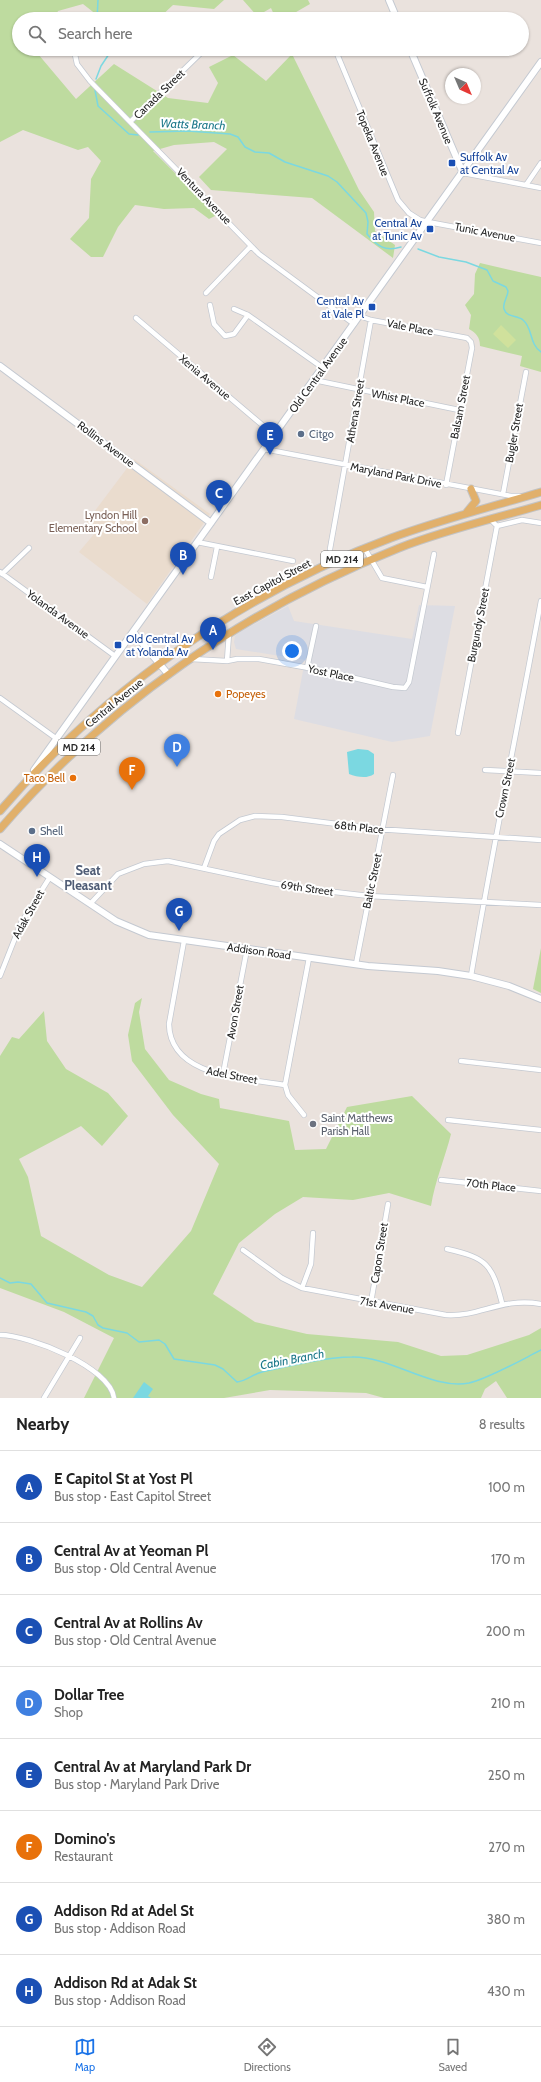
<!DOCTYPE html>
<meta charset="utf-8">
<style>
body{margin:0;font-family:Cabin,sans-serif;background:#f2f2f2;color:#222}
.compass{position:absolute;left:445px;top:68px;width:36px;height:36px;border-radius:50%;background:#fff;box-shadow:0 1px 3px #0004;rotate:136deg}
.you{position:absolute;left:292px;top:651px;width:14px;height:14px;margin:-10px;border:3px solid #fff;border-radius:50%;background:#1a73e8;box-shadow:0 0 0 6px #1a73e833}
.badge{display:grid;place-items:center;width:26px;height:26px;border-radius:50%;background:#1a73e8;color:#fff;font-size:13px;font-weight:700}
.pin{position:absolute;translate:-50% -33px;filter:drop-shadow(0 1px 2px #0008)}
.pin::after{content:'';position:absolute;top:21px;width:14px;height:12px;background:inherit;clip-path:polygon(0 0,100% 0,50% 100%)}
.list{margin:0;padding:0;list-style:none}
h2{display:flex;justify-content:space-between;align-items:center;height:52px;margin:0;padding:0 16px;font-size:17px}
h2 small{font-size:13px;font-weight:400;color:#767676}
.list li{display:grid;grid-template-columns:26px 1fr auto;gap:12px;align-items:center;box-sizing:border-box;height:72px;padding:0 16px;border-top:1px solid #e0e0e0}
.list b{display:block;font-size:15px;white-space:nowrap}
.list p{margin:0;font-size:13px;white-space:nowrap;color:#767676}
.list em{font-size:13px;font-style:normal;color:#767676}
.icon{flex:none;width:22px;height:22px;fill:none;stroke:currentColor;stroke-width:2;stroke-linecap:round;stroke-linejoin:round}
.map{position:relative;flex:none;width:541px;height:1398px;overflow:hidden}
.search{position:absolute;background:#fff;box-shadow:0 1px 3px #0004;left:12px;right:12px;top:12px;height:44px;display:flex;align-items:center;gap:10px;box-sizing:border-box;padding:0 14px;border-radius:22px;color:#767676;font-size:15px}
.sheet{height:628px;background:#fff}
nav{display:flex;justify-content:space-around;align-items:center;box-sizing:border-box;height:56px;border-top:1px solid #e0e0e0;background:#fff;font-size:11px;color:#767676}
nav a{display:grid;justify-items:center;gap:2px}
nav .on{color:#1a73e8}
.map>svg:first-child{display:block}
</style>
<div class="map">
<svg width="541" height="1398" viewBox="0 0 541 1398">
<rect width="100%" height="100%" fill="#eae2dd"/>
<!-- industrial -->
<path fill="#dddde3" d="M419 605 455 606 430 736 392 742 294 719 305 660 236 649 234 642 235 636 240 632 288 606 294 621 412 639Z"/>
<!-- education -->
<path fill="#eadcce" d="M134 459 210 514 147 604 79 552 95 533 85 524Z"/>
<!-- green -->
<path fill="#bedb9f" d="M0 0H224L214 9 173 5 158 19H102L83 4 58 11 54 19H19V49H40L38 54 76 99 114 64 168 98 208 103 218 83 209 67 233 55 266 81 292 54 359 190 374 212 375 231 395 245 393 258 312 198 211 190 199 177 227 149 214 142 174 145 153 151 217 215 209 219 194 208 164 209 135 205 118 227 103 257H91L70 239 89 218 91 179 101 161 88 147 78 150 23 130 0 142Z
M243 0H308L310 4 284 19H276L271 8 257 16Z
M480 263 541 277V372L520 366 522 356 480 346C480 337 476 333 469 329L471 315 465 305 474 294 475 274Z
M541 948V993L533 989Z
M142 998 139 1012 145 1049 169 1080 201 1094 219 1099 220 1108 289 1121 295 1150 326 1149 347 1107 412 1096 451 1134C445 1158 435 1181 431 1206L389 1193 353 1200 303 1197 275 1214 239 1243 213 1294 255 1322 307 1334 398 1342 441 1356 467 1355 529 1335 541 1328V1398H507L496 1381 485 1389 481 1398H384L366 1393 270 1390 224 1398H84L114 1338 64 1312 0 1288V1056L12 1037 19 1039 44 1011 47 1041 66 1069 108 1093 128 1116 102 1146 81 1126 19 1159 28 1177 41 1236 109 1275 142 1287 191 1231 219 1164 173 1115 132 1061 128 1035 135 1003Z"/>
<!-- pitch -->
<path fill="#d0e19c" d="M501 325 516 340 508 348 493 334Z"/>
<!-- water -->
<path fill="#7bd8e1" d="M358 749 368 750 374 754V774C367 779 357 777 349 774L347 752Z
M144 1382 153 1389 148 1396 151 1398H133Z"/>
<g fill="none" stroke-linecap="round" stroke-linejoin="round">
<!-- stream -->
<path stroke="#7bd8e1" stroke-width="1.5" d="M97 19 98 0
M96 79 101 66 109 54 108 49
M95 90 98 106 129 134 138 135
M150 132 188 131 230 134 238 137 245 147 255 152 269 153 285 162 328 176 337 182 366 213 368 222 367 234C377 246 385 252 401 247
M418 249 439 257 466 262 487 270 493 281 506 287 508 291C508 297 502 303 504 309 507 318 517 315 523 320 533 328 529 344 541 352
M0 1278 10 1283 18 1282 31 1284 47 1303 86 1312 93 1316 98 1325 103 1328 127 1333 139 1342 159 1340 165 1344 174 1359 215 1365 223 1369 237 1382C247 1381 253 1374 262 1372 288 1366 326 1357 352 1357 391 1356 431 1390 469 1383 488 1379 523 1359 541 1350"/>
<!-- street casing -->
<g stroke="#c4c9d1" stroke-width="6">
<path id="street" d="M335 49 398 200 409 213 420 220 428 222 541 243
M74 50 77 64 90 81 259 254 354 324
M130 122 205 49
M463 173 541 188
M526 185 541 163
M206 293 251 246
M210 305 214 324 225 336 234 334 248 315
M234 309 248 315 323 368
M360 316 371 320 467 338 471 342 472 348 446 485
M136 318 274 435
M314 380 459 410
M264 449 511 496H520
M503 494 526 372
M497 526 522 520 541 523
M197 542 293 561
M330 549 371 320
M365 549 382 578 427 587
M0 572 115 656
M2 574 29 548
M211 577 217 547
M191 659 227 661 237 659H259L320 670 393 687 405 688 409 682 434 554
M227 661 229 633
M307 668 316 626
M0 698 57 739
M458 733 497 526 490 519
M485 770 541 773
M204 868 214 841 219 834 240 820 255 816 282 817 377 829 541 840
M90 904 118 874 144 864 168 861 272 883 309 889 369 896 541 905
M184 941 169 1024C170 1078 247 1078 285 1085
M356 964 393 775
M0 976 21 923 50 877
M471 976C492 851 518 726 541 601
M461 1061 541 1070
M223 1074 247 949
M304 1115 288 1095 285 1085 309 958
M448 1120 541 1130
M441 1180 541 1191
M447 1249C487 1258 492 1264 502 1303
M243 1250 282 1278 302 1288 446 1315C481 1317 501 1297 541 1304
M302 1288 311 1264 313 1233
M371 1302 388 1204
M0 1335C29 1335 110 1367 114 1398
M44 1398 80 1338"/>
</g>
<!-- secondary casing -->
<g stroke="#c4c9d1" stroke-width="8">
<path id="secondary" d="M389 0 397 19
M410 49 463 173
M0 366 211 523
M133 632 168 674
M34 770 541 62
M0 844 116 921 149 935 368 966 438 971 471 976 509 986 541 999"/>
</g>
<!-- primary casing -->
<g stroke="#c3c3c3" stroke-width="9">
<path id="primary" d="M467 512 476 501 471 489
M0 811C103 691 242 593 391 538 440 520 491 507 541 492
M0 829C108 704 245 609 399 548 445 530 493 519 541 505"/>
</g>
<!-- street -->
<use href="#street" stroke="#fff" stroke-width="4.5"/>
<!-- secondary -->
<use href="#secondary" stroke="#fff" stroke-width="6"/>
<!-- primary -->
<use href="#primary" stroke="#e1b06b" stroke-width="7"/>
</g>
<!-- markers -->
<g fill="#1a4fb4" stroke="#fff" stroke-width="1.5">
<rect x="448" y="159" width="8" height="8" rx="2"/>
<rect x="426" y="225" width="8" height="8" rx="2"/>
<rect x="368" y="303" width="8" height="8" rx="2"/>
<rect x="114" y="641" width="8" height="8" rx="2"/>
</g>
<g fill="#5c6f8a" stroke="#fff" stroke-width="1.5">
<circle cx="301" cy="434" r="4"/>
<circle cx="32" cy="831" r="4"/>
</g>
<circle fill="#8d6e63" stroke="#fff" stroke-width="1.5" cx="145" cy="521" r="4"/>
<g fill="#e8710a" stroke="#fff" stroke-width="1.5">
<circle cx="218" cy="694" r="4"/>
<circle cx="73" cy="778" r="4"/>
</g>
<circle fill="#6b7280" stroke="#fff" stroke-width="1.5" cx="313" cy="1124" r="4"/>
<g text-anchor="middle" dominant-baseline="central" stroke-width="4" stroke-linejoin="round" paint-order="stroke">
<!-- shield labels -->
<g fill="#fff" stroke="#696969" stroke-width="1">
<rect x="321" y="551" width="42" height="16" rx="3"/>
<rect x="58" y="739" width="42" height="16" rx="3"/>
</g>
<g font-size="10" font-weight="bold" fill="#292929">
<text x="342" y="559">MD 214</text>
<text x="79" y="747">MD 214</text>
</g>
<!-- street labels -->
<g font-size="11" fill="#292929" stroke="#fff">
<text transform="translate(159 94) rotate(-44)">Canada Street</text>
<text transform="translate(436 111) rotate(67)">Suffolk Avenue</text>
<text transform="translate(373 143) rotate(68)">Topeka Avenue</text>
<text transform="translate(204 196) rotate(46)">Ventura Avenue</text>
<text transform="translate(485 232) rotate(11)">Tunic Avenue</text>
<text transform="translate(410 327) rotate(11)">Vale Place</text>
<text transform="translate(318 375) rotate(-54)">Old Central Avenue</text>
<text transform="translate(205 377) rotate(40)">Xenia Avenue</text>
<text transform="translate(398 398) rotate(11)">Whist Place</text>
<text transform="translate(460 407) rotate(-79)">Balsam Street</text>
<text transform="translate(355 411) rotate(-80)">Athena Street</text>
<text transform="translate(514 433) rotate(-80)">Bugler Street</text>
<text transform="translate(106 444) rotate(37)">Rollins Avenue</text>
<text transform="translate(396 475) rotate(11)">Maryland Park Drive</text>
<text transform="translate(272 582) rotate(-28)">East Capitol Street</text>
<text transform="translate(58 614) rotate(36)">Yolanda Avenue</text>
<text transform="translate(478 625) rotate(-79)">Burgundy Street</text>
<text transform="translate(331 673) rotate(12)">Yost Place</text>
<text transform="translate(114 703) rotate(-39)">Central Avenue</text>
<text transform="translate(505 788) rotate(-78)">Crown Street</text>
<text transform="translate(359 827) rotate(6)">68th Place</text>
<text transform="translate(372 881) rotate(-78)">Baltic Street</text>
<text transform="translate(307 888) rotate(8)">69th Street</text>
<text transform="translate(28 914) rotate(-61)">Adak Street</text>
<text transform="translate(259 951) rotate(8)">Addison Road</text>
<text transform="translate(235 1012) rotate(-80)">Avon Street</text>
<text transform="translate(232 1075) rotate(11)">Adel Street</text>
<text transform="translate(491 1185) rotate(6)">70th Place</text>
<text transform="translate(379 1253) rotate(-81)">Capon Street</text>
<text transform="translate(387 1305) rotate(10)">71st Avenue</text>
</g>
<!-- transit labels -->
<g font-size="11" fill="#164399" stroke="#fff" text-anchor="start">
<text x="460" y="157">Suffolk Av<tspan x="460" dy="13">at Central Av</tspan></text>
<text x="422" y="223" text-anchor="end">Central Av<tspan x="422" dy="13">at Tunic Av</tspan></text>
<text x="364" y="301" text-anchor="end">Central Av<tspan x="364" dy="13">at Vale Pl</tspan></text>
<text x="126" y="639">Old Central Av<tspan x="126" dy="13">at Yolanda Av</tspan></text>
</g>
<!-- service labels -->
<g font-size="11" fill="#4e5e75" stroke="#fff" text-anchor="start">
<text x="309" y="434">Citgo</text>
<text x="40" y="831">Shell</text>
</g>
<!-- education labels -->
<g font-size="11" fill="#785e54" stroke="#fff" text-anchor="end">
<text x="137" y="515">Lyndon Hill<tspan x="137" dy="13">Elementary School</tspan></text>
</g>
<!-- food labels -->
<g font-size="11" fill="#c56008" stroke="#fff" text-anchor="start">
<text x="226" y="694">Popeyes</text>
<text x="65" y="778" text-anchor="end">Taco Bell</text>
</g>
<!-- worship labels -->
<g font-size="11" fill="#5b616d" stroke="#fff" text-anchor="start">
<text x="321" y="1118">Saint Matthews<tspan x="321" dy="13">Parish Hall</tspan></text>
</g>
<!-- water labels -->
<g font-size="12" font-style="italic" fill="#1c788a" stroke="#fff">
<text transform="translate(193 124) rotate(2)">Watts Branch</text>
<text transform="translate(292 1359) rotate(-11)">Cabin Branch</text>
</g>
<!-- quarter labels -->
<g font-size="13" font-weight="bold" fill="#4f5c75" stroke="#fff">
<text x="88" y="870">Seat<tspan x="88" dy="15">Pleasant</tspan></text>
</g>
</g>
</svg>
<svg class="compass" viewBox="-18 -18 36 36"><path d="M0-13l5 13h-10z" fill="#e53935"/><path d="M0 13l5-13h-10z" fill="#767676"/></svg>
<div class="you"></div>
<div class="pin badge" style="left:213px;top:650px;background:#1a4fb4">A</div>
<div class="pin badge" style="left:183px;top:575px;background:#1a4fb4">B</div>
<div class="pin badge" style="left:219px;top:513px;background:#1a4fb4">C</div>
<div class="pin badge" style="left:177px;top:767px;background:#3f7fe0">D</div>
<div class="pin badge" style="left:270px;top:455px;background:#1a4fb4">E</div>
<div class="pin badge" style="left:132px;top:790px;background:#e8710a">F</div>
<div class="pin badge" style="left:179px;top:931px;background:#1a4fb4">G</div>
<div class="pin badge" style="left:37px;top:877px;background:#1a4fb4">H</div>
<div class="search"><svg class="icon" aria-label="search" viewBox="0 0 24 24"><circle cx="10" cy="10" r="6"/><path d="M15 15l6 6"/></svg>Search here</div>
</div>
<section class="sheet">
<h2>Nearby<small>8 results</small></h2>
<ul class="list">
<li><span class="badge" style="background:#1a4fb4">A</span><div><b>E Capitol St at Yost Pl</b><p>Bus stop · East Capitol Street</p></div><em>100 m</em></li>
<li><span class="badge" style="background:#1a4fb4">B</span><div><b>Central Av at Yeoman Pl</b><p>Bus stop · Old Central Avenue</p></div><em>170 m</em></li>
<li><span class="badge" style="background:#1a4fb4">C</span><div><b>Central Av at Rollins Av</b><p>Bus stop · Old Central Avenue</p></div><em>200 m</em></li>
<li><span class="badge" style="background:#3f7fe0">D</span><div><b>Dollar Tree</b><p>Shop</p></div><em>210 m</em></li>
<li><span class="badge" style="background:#1a4fb4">E</span><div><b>Central Av at Maryland Park Dr</b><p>Bus stop · Maryland Park Drive</p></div><em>250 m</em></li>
<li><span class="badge" style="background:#e8710a">F</span><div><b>Domino's</b><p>Restaurant</p></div><em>270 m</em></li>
<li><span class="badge" style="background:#1a4fb4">G</span><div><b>Addison Rd at Adel St</b><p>Bus stop · Addison Road</p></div><em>380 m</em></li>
<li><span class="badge" style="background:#1a4fb4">H</span><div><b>Addison Rd at Adak St</b><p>Bus stop · Addison Road</p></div><em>430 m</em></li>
</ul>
</section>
<nav>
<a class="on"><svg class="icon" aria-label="map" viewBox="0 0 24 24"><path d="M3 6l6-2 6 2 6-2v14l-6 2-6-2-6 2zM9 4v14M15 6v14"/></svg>Map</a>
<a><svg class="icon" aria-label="directions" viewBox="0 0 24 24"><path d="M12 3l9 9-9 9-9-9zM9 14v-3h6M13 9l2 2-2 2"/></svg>Directions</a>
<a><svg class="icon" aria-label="saved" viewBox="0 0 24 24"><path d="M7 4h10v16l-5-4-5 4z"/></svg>Saved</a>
</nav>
